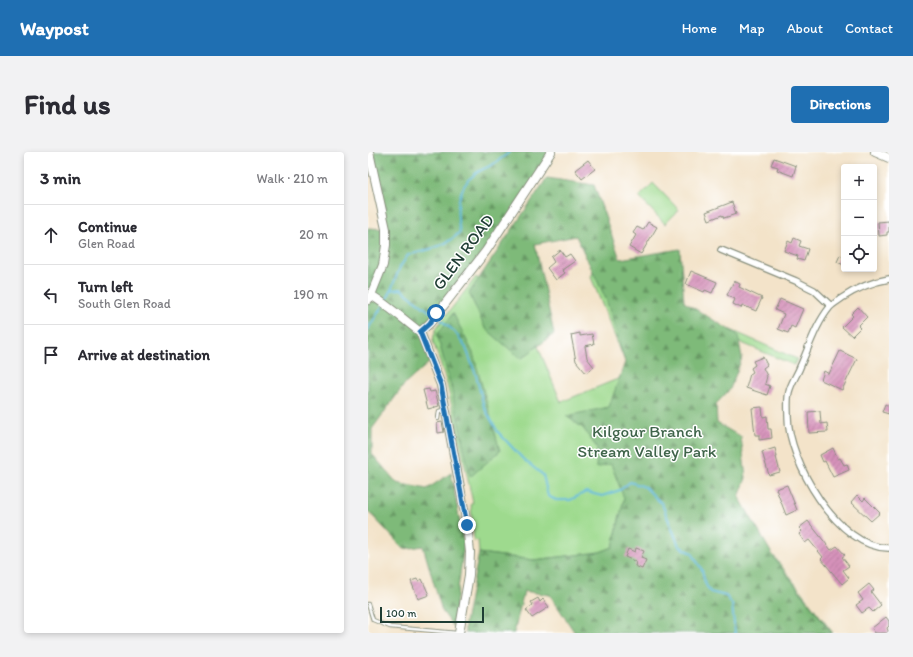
<!DOCTYPE html>
<meta charset="utf-8">
<style>
body{margin:0;font-family:Itim,sans-serif;background:#f2f2f3;color:#2b2b33}
.controls{position:absolute;right:12px;top:12px;display:grid;overflow:hidden;border-radius:4px;box-shadow:0 2px 6px #0003}
.controls button{width:36px;height:36px;display:grid;place-items:center;padding:0;border:0;border-bottom:1px solid #e1e1e2;background:#fff;color:#2b2b33;font:20px sans-serif}
.scale{position:absolute;left:12px;bottom:10px;width:104px;box-sizing:border-box;padding-left:4px;border:2px solid #1f3d34;border-top:0;font-size:11px;line-height:14px;white-space:nowrap;color:#1f3d34;-webkit-text-stroke:3px #fff;paint-order:stroke}
.stop{position:absolute;width:12px;height:12px;margin:-9px;border:3px solid #1f6fb2;border-radius:50%;background:#fff}
.stop.end{background:#1f6fb2;border-color:#fff;box-shadow:0 1px 4px #0008}
.list{margin:0;padding:0;list-style:none}
h2{display:flex;justify-content:space-between;align-items:center;height:52px;margin:0;padding:0 16px;font-size:17px}
h2 small{font-size:13px;font-weight:400;color:#7c7c81}
.list li{display:grid;grid-template-columns:26px 1fr auto;gap:12px;align-items:center;box-sizing:border-box;height:60px;padding:0 16px;border-top:1px solid #e1e1e2}
.list b{display:block;font-size:15px;white-space:nowrap}
.list p{margin:0;font-size:13px;white-space:nowrap;color:#7c7c81}
.list em{font-size:13px;font-style:normal;color:#7c7c81}
.icon{flex:none;width:22px;height:22px;fill:none;stroke:currentColor;stroke-width:2;stroke-linecap:round;stroke-linejoin:round}
.map{position:relative;flex:none;width:521px;height:481px;overflow:hidden;border-radius:4px}
header{display:flex;align-items:center;gap:24px;box-sizing:border-box;height:56px;padding:0 20px;background:#1f6fb2;color:#fff}
header strong{font-size:19px}
nav{display:flex;gap:22px;margin-inline-start:auto;font-size:14px}
.intro{display:flex;align-items:center;justify-content:space-between;box-sizing:border-box;height:96px;padding:0 24px}
h1{margin:0;font-size:28px}
.button{padding:10px 18px;border-radius:4px;background:#1f6fb2;color:#fff;font-size:14px;font-weight:700}
main{display:flex;gap:24px;padding:0 24px}
aside{flex:1;background:#fff;border-radius:4px;box-shadow:0 2px 6px #0003}
.map>svg:first-child{display:block}
</style>
<header>
<strong>Waypost</strong>
<nav><a>Home</a><a>Map</a><a>About</a><a>Contact</a></nav>
</header>
<div class="intro"><h1>Find us</h1><a class="button">Directions</a></div>
<main>
<aside>
<h2>3 min<small>Walk · 210 m</small></h2>
<ul class="list">
<li><svg class="icon" aria-label="ahead" viewBox="0 0 24 24"><path d="M12 20V5M6 11l6-6 6 6"/></svg><div><b>Continue</b><p>Glen Road</p></div><em>20 m</em></li>
<li><svg class="icon" aria-label="left" viewBox="0 0 24 24"><path d="M17 20v-9H6M10 6l-5 5 5 5"/></svg><div><b>Turn left</b><p>South Glen Road</p></div><em>190 m</em></li>
<li><svg class="icon" aria-label="arrive" viewBox="0 0 24 24"><path d="M6 21V4h12l-3 4 3 4H6"/></svg><div><b>Arrive at destination</b></div></li>
</ul>
</aside>
<div class="map">
<svg width="521" height="481" viewBox="0 0 521 481">
<defs>
<pattern id="forest-firs" width="22" height="20" patternUnits="userSpaceOnUse"><rect width="22" height="20" fill="#7eba79"/><path d="M5 1l3.5 6h-7zM16 11l3.5 6h-7z" fill="#679864"/></pattern>
<pattern id="building-hatch" width="6" height="6" patternUnits="userSpaceOnUse"><rect width="6" height="6" fill="#d691ba"/><path d="M-1 1l2-2M0 6l6-6M5 7l2-2" fill="none" stroke="#ad7898"/></pattern>
</defs>
<rect width="100%" height="100%" fill="#fff"/>
<filter id="ink" filterUnits="userSpaceOnUse"><feTurbulence type="fractalNoise" baseFrequency=".025" numOctaves="2"/><feDisplacementMap in="SourceGraphic" scale="8" xChannelSelector="R" yChannelSelector="G"/><feConvolveMatrix kernelMatrix="1 2 1 2 8 2 1 2 1" color-interpolation-filters="sRGB"/></filter>
<filter id="wash" filterUnits="userSpaceOnUse"><feTurbulence type="fractalNoise" baseFrequency=".012" numOctaves="4" result="noise"/><feDisplacementMap in="SourceGraphic" scale="16" xChannelSelector="R" yChannelSelector="G"/><feGaussianBlur stdDeviation="0.9" result="paint"/><feColorMatrix in="noise" values="0 0 0 0 0 0 0 0 0 0 0 0 0 0 0 0 0 1.4 0 .05"/><feComposite in="paint" operator="in"/></filter>
<g filter="url(#wash)">
<rect width="100%" height="100%" fill="#f3e3c9"/>
<!-- green -->
<path fill="#9eda8e" stroke="#5e8c61" d="M285 31 311 58 297 72 271 45Z
M226 118 429 207 426 213 369 189 348 244 347 306 395 390 465 481H342L252 362 245 395 232 400 166 408 111 401 110 388 106 389 103 352 105 351 79 232 65 189 66 183 69 175 108 125 157 163 193 250 262 222 223 125Z"/>
<!-- forest -->
<path fill="url(#forest-firs)" stroke="#4e7c56" d="M6 0H183L131 80 53 179 64 208 36 233 4 277V302L29 331 59 337 83 321 96 393 85 474 74 459 55 394 36 397 0 359V76L17 77 13 53Z
M179 26 226 33 252 107 312 97 316 150 370 183 374 206 362 237 348 252 349 271 373 285 378 326 371 345 408 409 464 481H207L182 443 156 439 146 481H97V471L111 401 166 408 232 400 245 395 256 346 243 312 228 316 229 296 215 276 198 264 241 255 257 210 238 147 208 84 167 92 186 182 153 207 117 176 101 141Z
M85 161 105 201 132 299 102 325 82 231 69 183Z"/>
<g fill="none" stroke-linecap="round" stroke-linejoin="round">
<!-- stream -->
<path stroke="#5eb9dc" stroke-width="2" d="M23 138 33 137 62 160
M17 149 21 143 32 115 40 103C59 98 78 95 92 80 87 60 89 35 107 22 112 18 118 16 124 13 130 9 136 4 142 0
M72 167 87 180 98 196 108 223 116 255 130 280 155 307 175 323 180 344 188 348H202L218 340 234 344 252 338 262 330 277 335 294 352 311 394 324 401 334 418 337 431 342 440 358 444 364 452 367 481
M0 177 15 153"/>
</g>
<g id="blocks">
<!-- building -->
<path fill="url(#building-hatch)" d="M406 6 428 14 425 24 409 18 410 15 403 13Z
M220 8 227 17 214 27 207 18Z
M364 50 368 62 356 66 354 63 341 68 338 60Z
M521 69V80H519V83L511 84 510 70Z
M280 70 289 75 273 102 261 95 268 83 265 81 269 75 275 78Z
M426 86 433 89 431 94 440 97 436 109 429 107 430 104 416 99 420 89 424 91Z
M192 98 197 105 202 102 207 109 194 118 197 121 188 128 179 116 186 110 183 105Z
M472 103 476 105V113L469 110Z
M323 119 349 130 344 141 337 138 336 140 318 132Z
M366 129 372 132 371 135 394 146 388 159 374 153 373 156 365 152 367 147 359 143Z
M412 147 435 157 427 176 423 174 420 181 410 177 416 162 407 158Z
M490 155 499 165 490 174 492 176 484 184 474 175 485 164 483 162Z
M212 181V184L224 182 226 192 217 194 219 206 226 215 218 221 208 209 203 183Z
M472 199 489 207 474 238 453 228 456 219 461 222Z
M395 205 399 213 395 216 399 224 397 232 402 234 399 243 378 236 382 222 385 220 383 216 387 213 385 209Z
M61 237 62 240 67 239 71 254 60 257 55 238Z
M517 252 521 254V262L514 260Z
M394 255 395 265 399 264 400 277H403L404 286 391 288V283H387L384 256Z
M452 259 453 272 459 271 460 280 441 281 440 260Z
M74 270 76 280 70 281 69 271Z
M407 296 409 305H408L412 320 401 323 394 300Z
M465 296 470 307 472 306 476 313 479 312 481 318 465 325 457 309 455 310 452 303Z
M419 333 429 358 418 363 408 337Z
M489 343 495 349 497 346 512 361 503 369 483 350Z
M440 369 463 398 469 394 477 403 474 405 481 414 475 418 481 426 474 432 453 407 455 405 441 388 437 391 431 382 434 379 431 376Z
M268 396 276 399 273 406 278 408 274 417 267 414 268 410 257 405 260 397 267 400Z
M49 427 50 429 54 427 61 443 50 447 43 429Z
M501 432 506 438 503 440 513 453 505 460 501 456 494 461 488 453 495 448 490 441Z
M170 446 172 450 175 447 181 455 164 466 158 458 165 453 163 450Z
M518 465 521 469V474L519 476 521 481H507L504 476Z"/>
</g>
</g>
<g filter="url(#ink)">
<use href="#blocks" fill-opacity="0" stroke="#89907e" stroke-width="1"/>
<g fill="none" stroke-linecap="round" stroke-linejoin="round">
<!-- lane casing -->
<g stroke="#89907e" stroke-width="4.5">
<path id="lane" d="M70 267 71 259 75 258
M0 452 5 468 22 475 89 481"/>
</g>
<!-- street casing -->
<g stroke="#89907e" stroke-width="8">
<path id="street" d="M353 98 428 129 446 138 463 154
M521 127C503 130 489 136 474 146 470 149 465 152 462 155 448 172 441 195 432 215 429 223 423 231 421 240 419 247 420 257 420 264 420 309 470 397 521 396"/>
</g>
<!-- secondary casing -->
<g stroke="#89907e" stroke-width="10">
<path id="secondary" d="M507 0 521 6
M3 143C21 154 36 168 52 180
M0 148 3 143 15 113 18 93V77L1 0
M52 180 73 233 99 373 102 400 101 423 91 481
M52 180 62 171 118 99 183 0"/>
</g>
<!-- lane -->
<use href="#lane" stroke="#fff" stroke-width="2.5"/>
<!-- street -->
<use href="#street" stroke="#fff" stroke-width="5.5"/>
<!-- secondary -->
<use href="#secondary" stroke="#fff" stroke-width="8"/>
</g>
</g>
<g fill="none" stroke-linecap="round" stroke-linejoin="round" filter="url(#ink)">
<!-- route -->
<path stroke="#1f6fb2" stroke-width="5" d="M68 161 62 171 52 180 73 233 99 373"/>
</g>
<g text-anchor="middle" dominant-baseline="central" stroke-width="3" stroke-linejoin="round" paint-order="stroke">
<!-- street labels -->
<g font-size="17" fill="#1f3d34" stroke="#fff">
<text transform="translate(95 100) rotate(-53)">GLEN ROAD</text>
</g>
<!-- park labels -->
<g font-size="17" fill="#3f644a" stroke="#fff">
<text x="279" y="279">Kilgour Branch<tspan x="279" dy="20">Stream Valley Park</tspan></text>
</g>
</g>
</svg>
<div class="controls">
<button>+</button>
<button>−</button>
<button><svg class="icon" aria-label="locate" viewBox="0 0 24 24"><circle cx="12" cy="12" r="6"/><path d="M12 2v4M12 18v4M2 12h4M18 12h4"/></svg></button>
</div>
<div class="scale">100 m</div>
<div class="stop" style="left:68px;top:161px"></div>
<div class="stop end" style="left:99px;top:373px"></div>
</div>
</main>
